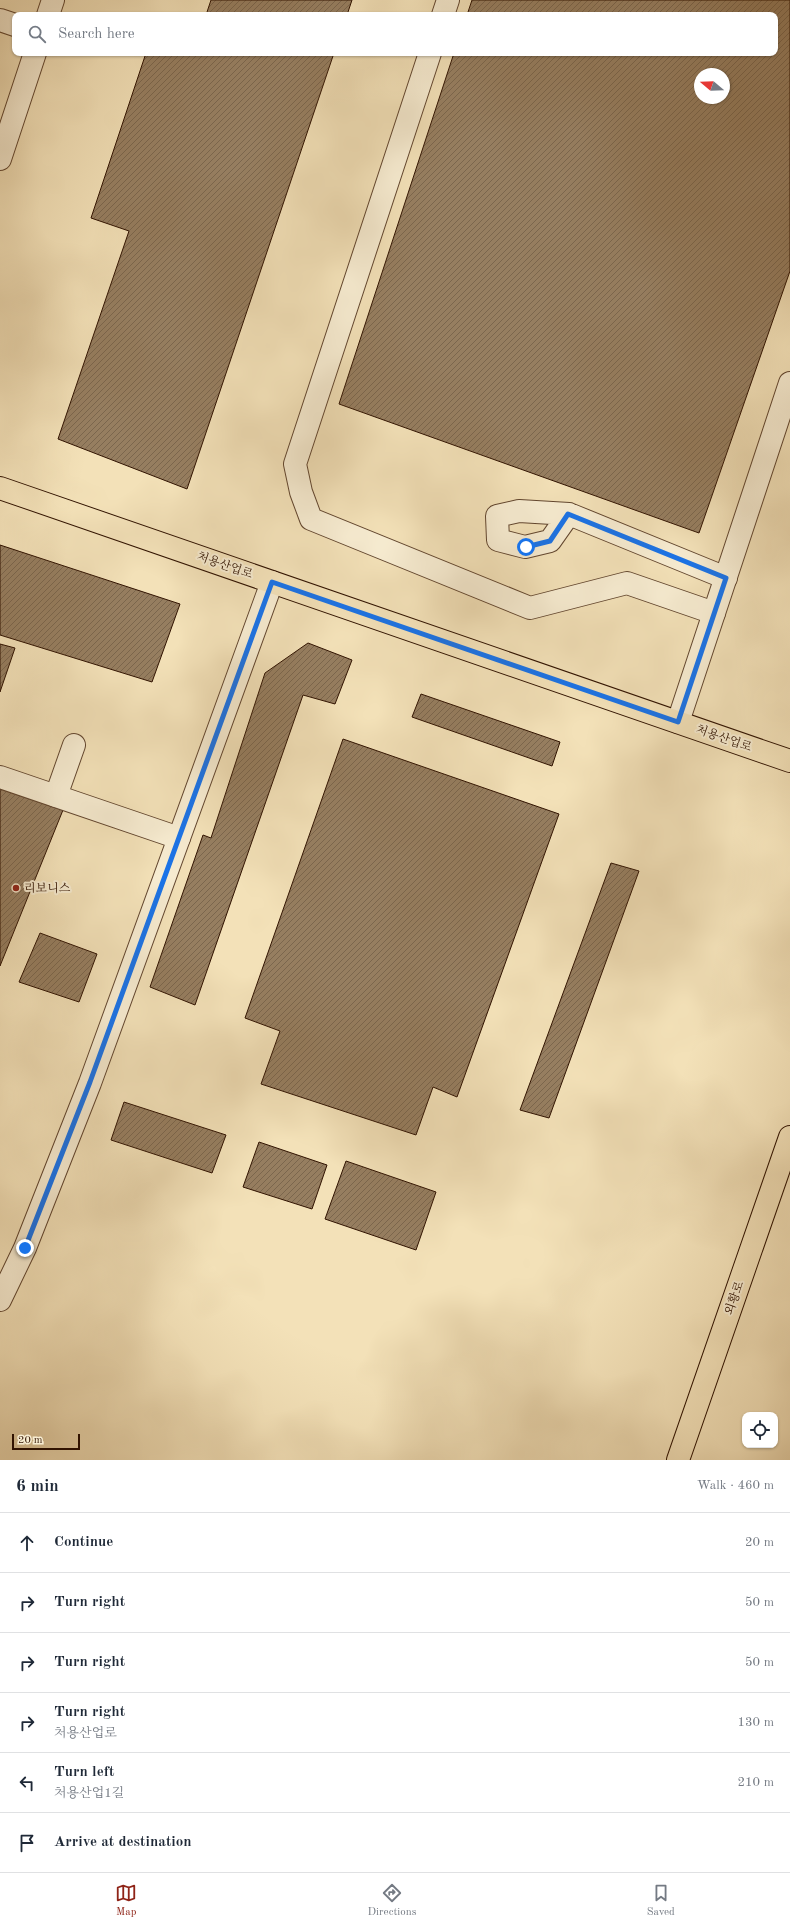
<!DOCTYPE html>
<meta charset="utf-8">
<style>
:root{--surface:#fff;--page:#f2f2f3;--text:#1f2937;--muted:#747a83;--line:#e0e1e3;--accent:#8f2418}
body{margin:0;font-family:"Old Standard TT","Noto Serif KR",serif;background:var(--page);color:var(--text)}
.controls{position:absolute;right:12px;bottom:12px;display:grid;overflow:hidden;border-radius:8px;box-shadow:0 1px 3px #0004}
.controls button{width:36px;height:36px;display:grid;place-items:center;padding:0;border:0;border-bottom:1px solid var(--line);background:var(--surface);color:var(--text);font:20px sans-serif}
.compass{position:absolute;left:694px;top:68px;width:36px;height:36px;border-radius:50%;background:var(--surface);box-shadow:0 1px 3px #0004;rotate:289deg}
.scale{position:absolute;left:12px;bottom:10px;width:68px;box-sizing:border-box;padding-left:4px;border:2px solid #311301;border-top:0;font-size:11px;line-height:14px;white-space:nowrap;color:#311301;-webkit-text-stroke:3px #f7ecd1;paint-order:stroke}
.stop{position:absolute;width:12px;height:12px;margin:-9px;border:3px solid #1a73e8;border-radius:50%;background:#fff}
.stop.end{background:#1a73e8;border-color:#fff;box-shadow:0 1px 4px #0008}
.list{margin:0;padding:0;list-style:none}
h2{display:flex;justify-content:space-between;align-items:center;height:52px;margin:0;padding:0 16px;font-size:17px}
h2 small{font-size:13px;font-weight:400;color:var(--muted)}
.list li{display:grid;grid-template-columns:26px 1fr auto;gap:12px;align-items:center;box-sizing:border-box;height:60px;padding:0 16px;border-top:1px solid var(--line)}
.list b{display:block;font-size:15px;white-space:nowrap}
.list p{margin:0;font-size:13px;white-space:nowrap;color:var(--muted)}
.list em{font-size:13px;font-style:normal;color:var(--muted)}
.icon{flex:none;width:22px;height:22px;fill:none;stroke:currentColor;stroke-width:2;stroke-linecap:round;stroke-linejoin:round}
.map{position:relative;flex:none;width:790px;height:1460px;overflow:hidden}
.search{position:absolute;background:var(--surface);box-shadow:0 1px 3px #0004;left:12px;right:12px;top:12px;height:44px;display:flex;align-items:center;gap:10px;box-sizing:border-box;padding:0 14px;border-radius:8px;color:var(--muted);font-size:15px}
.sheet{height:412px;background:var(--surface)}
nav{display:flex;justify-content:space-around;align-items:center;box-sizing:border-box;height:56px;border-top:1px solid var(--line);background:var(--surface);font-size:11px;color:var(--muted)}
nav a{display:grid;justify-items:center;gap:2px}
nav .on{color:var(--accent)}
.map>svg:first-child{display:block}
.building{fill:url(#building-hatch);stroke:#311301;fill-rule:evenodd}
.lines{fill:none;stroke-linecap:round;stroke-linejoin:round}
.minor-casing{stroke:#62462f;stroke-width:24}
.major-casing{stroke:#311301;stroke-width:24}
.minor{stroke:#f7ecd1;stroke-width:22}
.major{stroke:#f3e1b8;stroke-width:22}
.route{stroke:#1a73e8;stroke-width:5}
.poi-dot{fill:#8f2418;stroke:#f7ecd1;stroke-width:1.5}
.labels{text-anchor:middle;stroke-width:4;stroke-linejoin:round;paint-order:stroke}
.street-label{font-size:12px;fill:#311301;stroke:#f7ecd1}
.poi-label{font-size:12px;fill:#311301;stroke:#f7ecd1;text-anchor:start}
</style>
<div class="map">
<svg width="790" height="1460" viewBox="0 0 790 1460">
<defs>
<pattern id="building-hatch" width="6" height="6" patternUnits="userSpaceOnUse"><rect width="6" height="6" fill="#967e60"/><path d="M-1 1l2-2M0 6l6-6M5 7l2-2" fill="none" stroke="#7b664d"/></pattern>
</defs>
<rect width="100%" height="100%" fill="#f3e1b8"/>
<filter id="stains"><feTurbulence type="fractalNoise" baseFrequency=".005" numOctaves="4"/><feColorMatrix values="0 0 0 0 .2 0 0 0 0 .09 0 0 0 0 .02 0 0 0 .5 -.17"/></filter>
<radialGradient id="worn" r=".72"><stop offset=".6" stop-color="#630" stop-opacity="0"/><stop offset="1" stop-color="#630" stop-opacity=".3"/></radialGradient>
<g class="building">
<path d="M211 0H352L347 15H206Z"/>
<path d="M472 0H790V271L699 533 339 404 454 53H775V15H467ZM700 74H724V98H700Z"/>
<path d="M146 53H334L187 489 58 439 129 231 91 218Z"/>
<path d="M0 545 180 604 152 682 0 635Z"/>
<path d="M308 643 352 660 335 704 303 695 195 1005 150 987 203 835 211 838 265 673Z"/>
<path d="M0 644 15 648 0 692Z"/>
<path d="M421 694 560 742 552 766 412 717Z"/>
<path d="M343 739 559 814 457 1097 433 1087 416 1135 261 1084 280 1031 245 1018Z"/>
<path d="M0 787 63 810 0 966Z"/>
<path d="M611 863 639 871 549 1118 520 1110Z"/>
<path d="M40 933 97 954 79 1002 19 982Z"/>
<path d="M124 1102 226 1135 212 1173 111 1140Z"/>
<path d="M259 1142 327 1165 312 1209 243 1187Z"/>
<path d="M346 1161 436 1192 416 1250 325 1219Z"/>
</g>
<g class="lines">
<defs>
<g id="minor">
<path d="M48 15 53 0"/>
<path d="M443 15 448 0"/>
<path d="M0 20 15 25"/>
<path d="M430 53 295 464 301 492 311 519 530 608 627 583 714 613"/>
<path d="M0 159 35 53"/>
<path d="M569 514 519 511 497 516 498 540 525 547 550 541 569 514 726 578"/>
<path d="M678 722 790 383"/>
<path d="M0 777 179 838"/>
<path d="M56 796 74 745"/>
<path d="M0 1300 25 1248 90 1083 272 582"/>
</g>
<g id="major">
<path d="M0 488 790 761"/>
<path d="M678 1460 790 1137"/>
</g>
</defs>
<use href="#minor" class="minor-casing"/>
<use href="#major" class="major-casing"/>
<use href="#minor" class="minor"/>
<use href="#major" class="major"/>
</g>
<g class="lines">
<path class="route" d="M25 1248 90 1082 272 582 678 722 726 578 568 514 550 541 526 547"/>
</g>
<circle class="poi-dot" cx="16" cy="888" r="4"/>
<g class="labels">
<g class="street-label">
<text transform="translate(225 565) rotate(19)" y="4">처용산업로</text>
<text transform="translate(724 738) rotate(19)" y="4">처용산업로</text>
<text transform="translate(734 1298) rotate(-71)" y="4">외황로</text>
</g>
<g class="poi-label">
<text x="24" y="892">리보니스</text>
</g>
</g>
<rect width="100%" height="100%" filter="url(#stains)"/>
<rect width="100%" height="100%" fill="url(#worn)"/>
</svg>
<div class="controls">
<button><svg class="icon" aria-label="locate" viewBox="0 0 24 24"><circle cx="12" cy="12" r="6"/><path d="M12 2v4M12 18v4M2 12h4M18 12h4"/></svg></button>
</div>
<svg class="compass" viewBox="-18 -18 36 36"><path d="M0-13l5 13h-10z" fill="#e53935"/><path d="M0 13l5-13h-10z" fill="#747a83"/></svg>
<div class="scale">20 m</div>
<div class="stop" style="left:526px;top:547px"></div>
<div class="stop end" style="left:25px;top:1248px"></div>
<div class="search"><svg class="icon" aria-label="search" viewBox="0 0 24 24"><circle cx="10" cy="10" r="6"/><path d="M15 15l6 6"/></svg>Search here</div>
</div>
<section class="sheet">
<h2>6 min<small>Walk · 460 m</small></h2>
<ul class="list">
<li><svg class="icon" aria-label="ahead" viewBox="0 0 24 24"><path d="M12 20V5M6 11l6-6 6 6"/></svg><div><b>Continue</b></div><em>20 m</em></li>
<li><svg class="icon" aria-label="right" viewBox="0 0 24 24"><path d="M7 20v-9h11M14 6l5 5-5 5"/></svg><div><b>Turn right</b></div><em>50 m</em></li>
<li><svg class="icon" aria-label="right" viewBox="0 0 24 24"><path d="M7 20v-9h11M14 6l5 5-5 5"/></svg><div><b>Turn right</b></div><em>50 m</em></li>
<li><svg class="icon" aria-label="right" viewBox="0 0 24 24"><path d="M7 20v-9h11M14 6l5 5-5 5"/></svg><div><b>Turn right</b><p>처용산업로</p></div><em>130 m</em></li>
<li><svg class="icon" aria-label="left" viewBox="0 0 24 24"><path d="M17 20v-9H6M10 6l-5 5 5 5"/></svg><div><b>Turn left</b><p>처용산업1길</p></div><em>210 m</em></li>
<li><svg class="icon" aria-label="arrive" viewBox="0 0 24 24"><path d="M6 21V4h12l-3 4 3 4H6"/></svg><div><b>Arrive at destination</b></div></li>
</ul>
</section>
<nav>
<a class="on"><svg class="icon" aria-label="map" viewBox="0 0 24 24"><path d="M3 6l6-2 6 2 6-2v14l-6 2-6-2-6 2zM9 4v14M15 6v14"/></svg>Map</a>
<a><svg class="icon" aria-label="directions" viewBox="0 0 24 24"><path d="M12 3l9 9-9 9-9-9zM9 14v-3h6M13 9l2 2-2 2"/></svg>Directions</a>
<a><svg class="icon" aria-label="saved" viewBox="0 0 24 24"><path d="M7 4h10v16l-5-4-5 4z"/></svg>Saved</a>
</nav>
